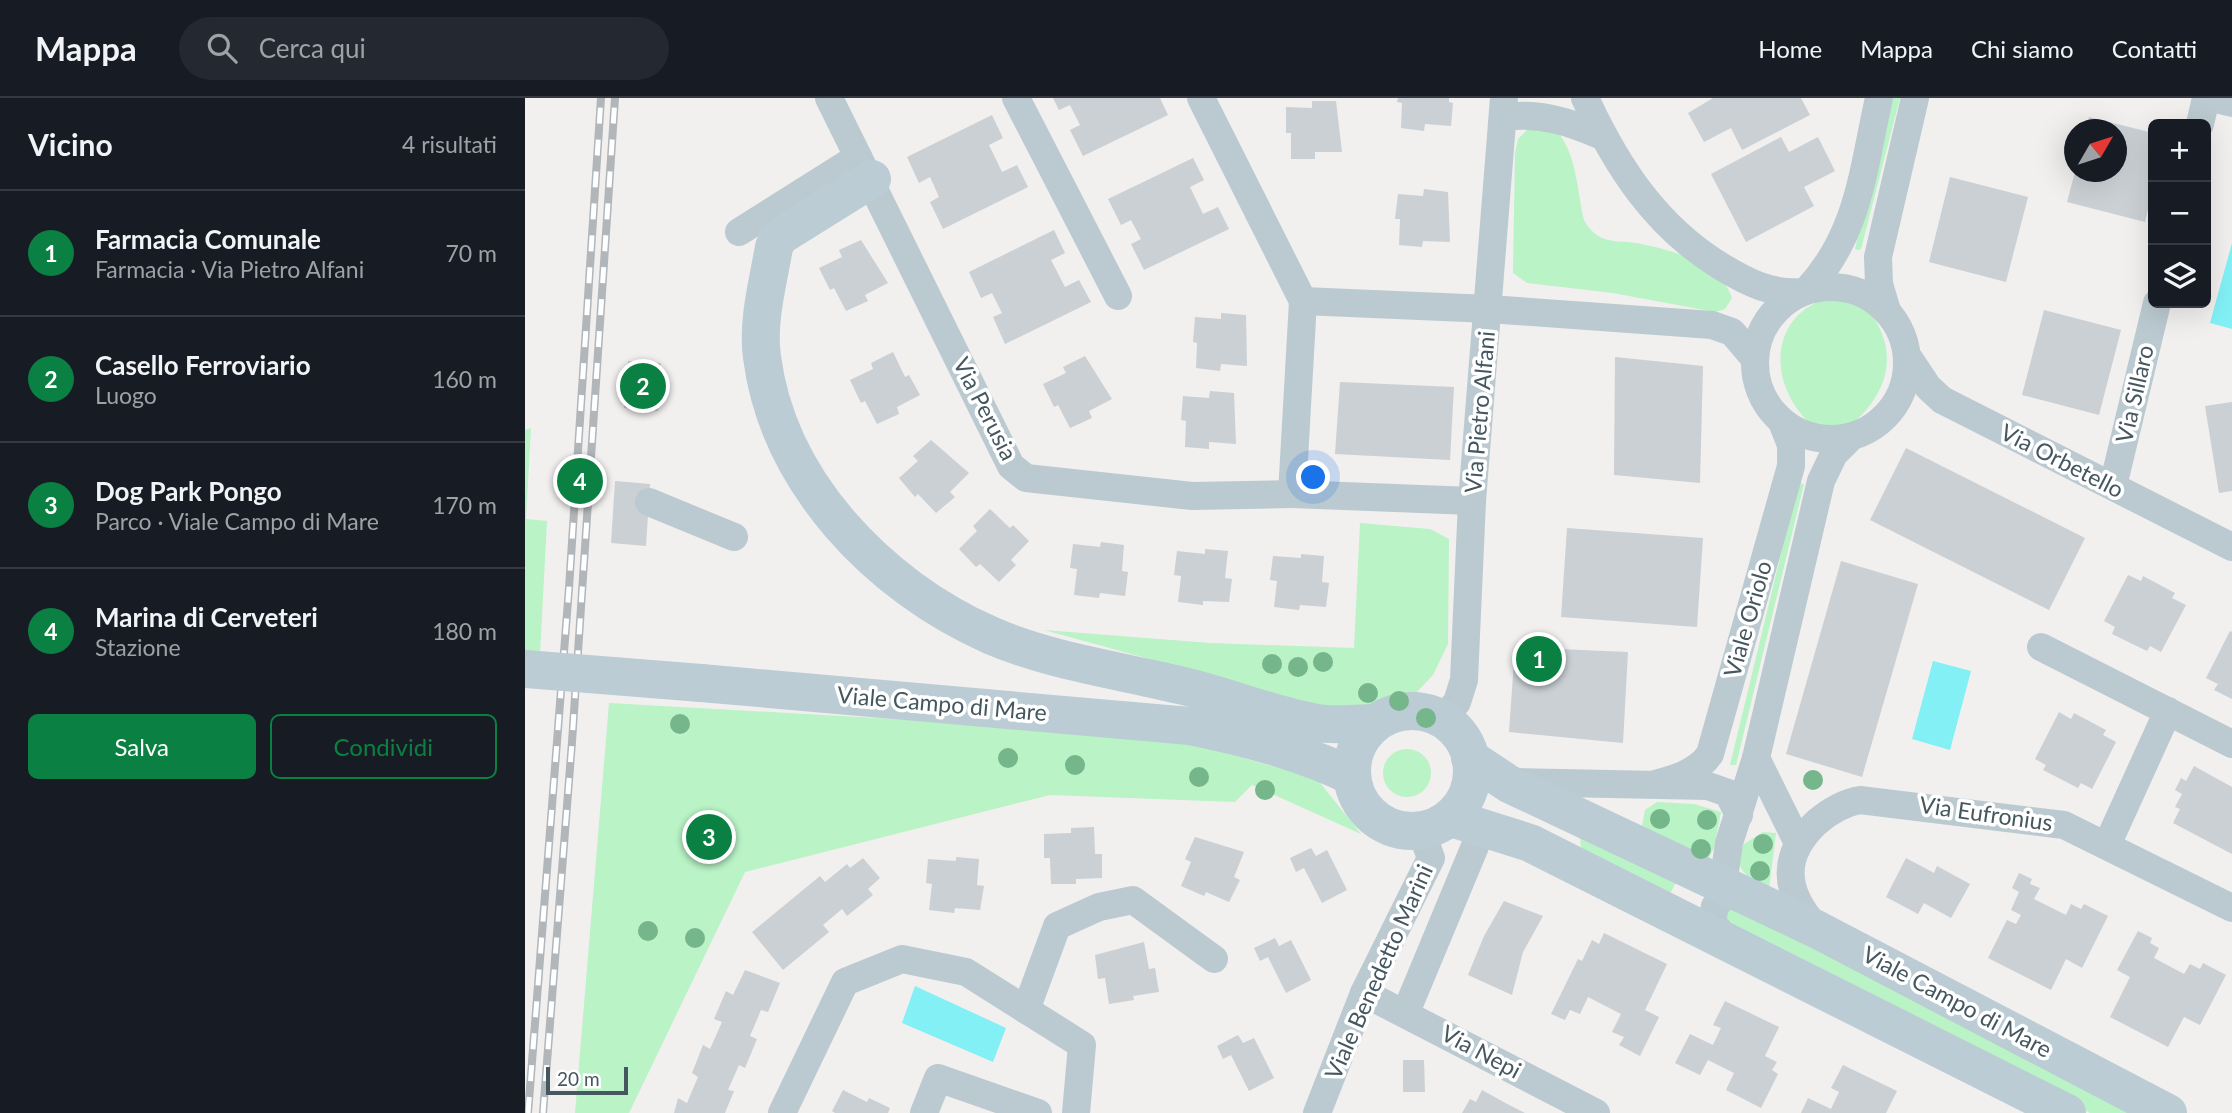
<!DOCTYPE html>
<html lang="it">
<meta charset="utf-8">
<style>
:root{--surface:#171b24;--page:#242831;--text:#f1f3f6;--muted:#9ea1a6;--line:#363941;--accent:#0b8043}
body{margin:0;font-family:Lato,sans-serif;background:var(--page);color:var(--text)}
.controls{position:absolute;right:21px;top:21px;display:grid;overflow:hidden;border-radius:10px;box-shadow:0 7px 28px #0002}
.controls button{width:63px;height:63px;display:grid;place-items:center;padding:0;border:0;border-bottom:2px solid var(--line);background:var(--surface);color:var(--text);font:35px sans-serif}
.compass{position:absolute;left:1539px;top:21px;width:63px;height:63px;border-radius:50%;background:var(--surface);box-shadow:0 7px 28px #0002;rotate:51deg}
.scale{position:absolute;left:21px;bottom:18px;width:82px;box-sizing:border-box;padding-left:7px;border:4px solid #45575f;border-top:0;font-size:19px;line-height:24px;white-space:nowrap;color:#45575f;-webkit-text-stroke:5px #fff;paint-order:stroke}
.you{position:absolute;left:789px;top:380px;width:24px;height:24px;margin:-18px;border:5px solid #fff;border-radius:50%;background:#1a73e8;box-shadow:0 0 0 10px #1a73e833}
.badge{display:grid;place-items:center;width:46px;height:46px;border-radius:50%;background:var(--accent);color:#fff;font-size:23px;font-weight:700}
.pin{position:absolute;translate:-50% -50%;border:4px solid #fff;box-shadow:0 2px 7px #0006}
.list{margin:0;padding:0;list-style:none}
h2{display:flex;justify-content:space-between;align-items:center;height:91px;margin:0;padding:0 28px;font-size:30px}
h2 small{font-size:23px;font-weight:400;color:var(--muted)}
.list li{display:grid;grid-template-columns:46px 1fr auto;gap:21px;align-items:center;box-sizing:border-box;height:126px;padding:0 28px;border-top:2px solid var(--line)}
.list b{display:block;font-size:26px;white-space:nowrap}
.list p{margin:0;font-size:23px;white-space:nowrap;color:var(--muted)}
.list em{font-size:23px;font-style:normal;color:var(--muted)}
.actions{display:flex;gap:14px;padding:21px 28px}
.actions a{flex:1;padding:16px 0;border:2px solid var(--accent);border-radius:10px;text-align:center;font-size:24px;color:var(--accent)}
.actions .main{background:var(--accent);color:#fff}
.icon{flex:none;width:38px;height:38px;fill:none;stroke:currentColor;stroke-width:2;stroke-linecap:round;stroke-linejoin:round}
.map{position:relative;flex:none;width:1707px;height:1015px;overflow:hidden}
header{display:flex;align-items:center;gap:42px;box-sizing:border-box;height:98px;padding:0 35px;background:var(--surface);border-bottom:2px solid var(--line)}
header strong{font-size:33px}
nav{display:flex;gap:38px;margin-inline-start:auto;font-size:24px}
.search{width:490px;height:63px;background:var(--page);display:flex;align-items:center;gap:18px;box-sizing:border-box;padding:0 24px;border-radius:38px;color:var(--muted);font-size:26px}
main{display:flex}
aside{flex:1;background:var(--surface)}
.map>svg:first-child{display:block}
.green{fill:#b9f3c6}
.water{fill:#82f0f5}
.building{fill:#cad0d4}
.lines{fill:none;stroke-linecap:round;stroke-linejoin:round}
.street{stroke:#bbcad0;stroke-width:28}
.secondary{stroke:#bbccd5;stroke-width:38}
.rail-casing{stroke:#b0b6ba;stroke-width:8}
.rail{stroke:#fff;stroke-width:5;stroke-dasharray:16;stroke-linecap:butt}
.secondary-bridge{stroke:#bbccd5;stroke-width:38}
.tree{fill:#75b68a}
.labels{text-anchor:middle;stroke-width:7;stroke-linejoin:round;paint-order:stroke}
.street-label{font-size:23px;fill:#45575f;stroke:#fff}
</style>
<header>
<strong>Mappa</strong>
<div class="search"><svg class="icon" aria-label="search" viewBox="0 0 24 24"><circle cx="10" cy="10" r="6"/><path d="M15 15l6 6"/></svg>Cerca qui</div>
<nav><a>Home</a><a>Mappa</a><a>Chi siamo</a><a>Contatti</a></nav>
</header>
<main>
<aside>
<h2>Vicino<small>4 risultati</small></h2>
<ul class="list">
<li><span class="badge">1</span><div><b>Farmacia Comunale</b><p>Farmacia · Via Pietro Alfani</p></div><em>70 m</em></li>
<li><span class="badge">2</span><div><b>Casello Ferroviario</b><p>Luogo</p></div><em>160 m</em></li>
<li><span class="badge">3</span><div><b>Dog Park Pongo</b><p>Parco · Viale Campo di Mare</p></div><em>170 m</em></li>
<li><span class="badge">4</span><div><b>Marina di Cerveteri</b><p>Stazione</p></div><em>180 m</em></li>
</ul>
<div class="actions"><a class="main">Salva</a><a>Condividi</a></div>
</aside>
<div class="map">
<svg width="1707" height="1015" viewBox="0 0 1707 1015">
<rect width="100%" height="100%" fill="#f2efef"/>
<g class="green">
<path d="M1368 0H1375L1336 151 1333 152 1330 151Z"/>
<path d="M1004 30 1032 33C1052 57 1052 93 1059 122 1063 129 1067 134 1073 138 1085 145 1099 143 1111 145 1144 151 1196 165 1207 200L1200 211 1190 214 1088 195 1002 185 988 175 990 55 993 41Z"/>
<path d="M1320 197C1337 202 1347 214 1354 229 1376 274 1349 313 1311 338 1292 338 1284 326 1273 312 1238 264 1256 203 1320 197Z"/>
<path d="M6 330 1 421 22 423 15 556 0 554V332Z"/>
<path d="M1273 385 1279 386 1211 667H1205Z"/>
<path d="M835 425 905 431 924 441 923 546 908 577 890 596 820 615 519 532 685 545 829 550Z"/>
<path d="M84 605 369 621 663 644 792 681 836 736 727 687 710 704 525 697 220 774 104 1015H50Z"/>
<circle cx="882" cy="675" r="24"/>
<path d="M1132 704 1169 706 1196 714 1189 750 1182 763 1117 728 1120 712Z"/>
<path d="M1238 734 1251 735 1244 791C1225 781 1204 770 1219 746Z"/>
<path d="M1055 740 1152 782 1146 794 1139 795 1056 751Z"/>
<path d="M1206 808 1619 1015H1565L1206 829 1200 817Z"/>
</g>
<g class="water">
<path d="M1707 145V231L1685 225Z"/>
<path d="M1408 563 1446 573 1425 652 1387 641Z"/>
<path d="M390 888 481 930 468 964 377 925Z"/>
</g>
<g class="building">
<path d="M528 0H635L643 17 558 58 545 32 555 27 545 7 534 12Z"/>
<path d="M873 0H924V4L928 5 926 28 900 26 899 33 876 30 877 5 872 4Z"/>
<path d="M1188 0H1276L1285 17 1217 52 1206 30 1179 44 1163 15Z"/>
<path d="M787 3H811L817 54H790V61H766V35H761V9L787 10Z"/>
<path d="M467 17 478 40 464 47 477 74 492 67 503 89 418 131 405 104 414 99 405 79 394 85 382 59Z"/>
<path d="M1564 19 1628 35V90L1620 124 1542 104 1550 74H1591V32H1561Z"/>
<path d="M1256 39 1264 54 1293 39 1310 73 1279 89 1289 108 1221 144 1186 76Z"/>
<path d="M668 60 679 82 665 89 678 116 693 109 704 131 619 172 606 146 616 141 606 122 596 127 583 101Z"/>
<path d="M1425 79 1503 99 1481 184 1404 164Z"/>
<path d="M899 91 923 94 925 144 898 143 897 149 874 147 875 121H870L873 96 898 98Z"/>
<path d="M529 132 540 155 526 162 540 189 554 182 566 204 480 246 468 219 477 215 467 195 456 200 444 174Z"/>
<path d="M336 142 363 185 340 197 343 203 321 213 309 190 305 192 294 170 317 159 314 152Z"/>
<path d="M1519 212 1596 232 1574 317 1497 297Z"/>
<path d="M696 215 721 217 722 268 696 266 695 273 671 270 672 245 668 244 670 219 696 221Z"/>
<path d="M368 254 380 279 384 277 395 297 372 309 374 316 352 326 340 303 336 305 325 282 348 271 346 265Z"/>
<path d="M560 258 587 301 564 313 567 320 545 330 533 307 529 309 518 286 541 275 538 269Z"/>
<path d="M1090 259 1178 268 1175 385 1089 377Z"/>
<path d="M103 263 136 265 133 313 99 310Z"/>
<path d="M815 284 929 289 925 362 810 356Z"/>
<path d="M685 293 709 295 711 346 684 344V351L660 349 661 323 656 322 658 298 684 300Z"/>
<path d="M1707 304V393L1694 395 1680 308Z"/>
<path d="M406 342 444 375 425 394 430 399 411 415 393 396 390 399 374 380 393 363 388 358Z"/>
<path d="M1381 350 1560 440 1524 512 1345 422Z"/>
<path d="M90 383 125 386 121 448 86 445Z"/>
<path d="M465 411 485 430 488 427 504 443 486 462 491 467 474 484 455 466 451 469 434 451 452 433 448 428Z"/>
<path d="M1042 430 1178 440 1172 529 1036 519Z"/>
<path d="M576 444 599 447 597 473 603 474 600 498 575 495 574 500 549 497 552 471 545 470 548 446 575 449Z"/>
<path d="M680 451 703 453 700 480 707 481 704 504 678 503V507L653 504 656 478 649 477 652 453 680 456Z"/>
<path d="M776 456 799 458 797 484 804 485 801 509 775 507 774 512 749 509 752 483 745 482 748 458 776 460Z"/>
<path d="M1316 463 1393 486 1337 679 1261 656Z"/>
<path d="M1603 477 1616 483 1618 478 1650 495 1647 500 1661 507 1636 554 1625 548 1622 553 1587 536 1590 529 1579 523Z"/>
<path d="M1705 533 1707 534V601L1689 592 1693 586 1681 580Z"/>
<path d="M990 549 1103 554 1098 645 984 634Z"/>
<path d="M1534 614 1546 621 1549 615 1581 632 1578 637 1591 644 1567 691 1556 685 1553 690 1518 672 1521 667 1510 661Z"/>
<path d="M1669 668 1707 689V756L1648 725 1655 711 1650 709 1657 696 1650 692 1656 680 1661 683Z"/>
<path d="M569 729 570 756H577V780L551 781V786H526L525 760H519V736L546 735V730Z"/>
<path d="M670 739 719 754 709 779 715 782 704 804 681 794 679 798 656 788 666 764 660 761Z"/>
<path d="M786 750 791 758 802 752 822 792 797 805 779 770 771 774 765 760Z"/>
<path d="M431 759 454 761 452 787 459 788 455 812 430 810 429 815 404 812 407 786 401 785 403 761 431 763Z"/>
<path d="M338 760 355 780 343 791 348 797 322 818 317 811 298 827 304 834 258 872 227 834 295 778 300 784 322 766 325 770Z"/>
<path d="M1381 760 1409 775 1412 768 1445 786 1426 820 1399 805 1393 816 1361 799Z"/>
<path d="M1494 775 1507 781 1505 786 1515 790 1509 801 1541 817 1546 806 1556 811 1559 806 1583 818 1557 870 1541 861 1526 892 1463 860 1482 822 1491 826 1496 817 1486 812 1494 794 1487 790Z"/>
<path d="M979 803 1018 818 998 854 987 897 943 877 959 838Z"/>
<path d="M1613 833 1627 840 1625 845 1634 850 1629 860 1659 876 1665 866 1675 871 1678 865 1701 877 1675 927 1659 919 1643 949 1585 919 1605 879 1592 872Z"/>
<path d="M1079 835 1142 866 1120 912 1134 919 1115 958 1094 947 1099 939 1087 934 1096 916 1063 899 1055 916 1045 912 1040 922 1026 916 1053 861 1057 863 1067 842 1074 846Z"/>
<path d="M750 840 754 848 766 842 786 882 761 895 743 859 735 863 729 850Z"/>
<path d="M619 844 624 871 630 870 634 894 608 898 609 902 584 906 580 880 573 881 570 857Z"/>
<path d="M220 872 255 885 243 914 236 912 225 938 232 941 220 970 214 967 203 992 209 993 200 1015H149L153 1000 162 1005 173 979 167 975 178 947 185 951 197 924 189 921 201 893 208 897Z"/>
<path d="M1200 903 1254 929 1240 958 1252 964 1247 972 1253 976 1236 1010 1201 992 1209 975 1183 962 1175 977 1150 965 1165 936 1188 947 1196 930 1188 927Z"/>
<path d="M713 937 718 945 729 940 749 980 724 993 706 957 698 961 692 948Z"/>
<path d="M878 962H899L900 994H878Z"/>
<path d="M1318 967 1372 993 1361 1015H1276L1283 1000 1306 1011 1314 994 1306 990Z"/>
<path d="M318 992 342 1004 344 1000 365 1010 363 1015H310L307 1013Z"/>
<path d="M957 992 986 1008 1000 1015H937L945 1001 951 1004Z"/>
</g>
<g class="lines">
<g class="street">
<path d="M304 0 486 368 501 380 667 398 767 396"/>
<path d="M491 0 593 198"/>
<path d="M676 0 778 203 767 396 947 403"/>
<path d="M1060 0C1092 69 1131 129 1197 169 1224 185 1245 196 1277 194"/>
<path d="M1686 0 1707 5"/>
<path d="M979 19C1014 14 1045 24 1077 38"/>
<path d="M1675 26 1681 0"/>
<path d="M214 134 333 59"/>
<circle cx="1306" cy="265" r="76"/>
<path d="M1282 192C1334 137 1338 71 1354 0"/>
<path d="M778 203 964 211 1187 227 1207 234 1230 261"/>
<path d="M1362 213 1354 186 1353 159 1390 0"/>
<path d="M1383 259 1403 289 1417 302 1707 449"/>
<path d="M1588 388 1632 205"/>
<path d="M124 404 209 439"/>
<path d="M1516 549 1707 646"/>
<path d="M918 621 932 604 939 582 947 403 979 0"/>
<path d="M1231 660 1273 745"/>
<path d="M988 684 1183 688 1203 695 1214 717"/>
<path d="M1130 686C1150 681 1173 674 1185 656L1266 368V347L1257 324"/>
<path d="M1582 747 1643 613"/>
<path d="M1216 796 1199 780 1204 745 1231 660 1296 383 1309 356 1326 339"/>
<path d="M1291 829C1259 794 1255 758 1292 724 1305 713 1318 705 1335 702L1539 727 1707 810"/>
<path d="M1202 843 1187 824 1190 808 1199 798H1218"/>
<path d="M839 895 1071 1015"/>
<path d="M501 912 532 828 574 809 608 802 689 861"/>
<path d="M881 914 958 729"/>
<path d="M257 1015 320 884 377 861 441 874 557 947 551 1015"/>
<path d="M399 1015 413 980 513 1015"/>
<path d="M792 1015 839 895 906 760 896 733"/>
</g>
<g class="secondary">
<path d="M347 81 254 139 249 149C243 185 232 223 237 259 253 384 354 488 465 537 524 563 593 572 654 587 700 597 746 617 792 625 810 628 831 625 850 625"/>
<path d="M176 585 665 628C716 638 780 655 826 678"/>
<circle cx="887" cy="673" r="60"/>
<path d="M945 660 984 686 1293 832 1643 1015"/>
<path d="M926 720 1005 745 1542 1015"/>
</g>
<defs>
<g id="rail">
<path d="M3 1015 44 490 76 0"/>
<path d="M18 1015 47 644 90 0"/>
</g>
</defs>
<use href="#rail" class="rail-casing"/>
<use href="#rail" class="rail"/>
<path class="secondary-bridge" d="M0 571 176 585"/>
</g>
<g class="tree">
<circle cx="798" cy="564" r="10"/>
<circle cx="747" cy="566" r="10"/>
<circle cx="773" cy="569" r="10"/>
<circle cx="843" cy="595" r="10"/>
<circle cx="874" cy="603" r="10"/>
<circle cx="901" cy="620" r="10"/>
<circle cx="155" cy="626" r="10"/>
<circle cx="483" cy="660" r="10"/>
<circle cx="550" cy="667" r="10"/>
<circle cx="674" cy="679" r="10"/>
<circle cx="1288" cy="682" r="10"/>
<circle cx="740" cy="692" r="10"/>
<circle cx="1135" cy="721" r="10"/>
<circle cx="1182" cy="722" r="10"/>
<circle cx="1238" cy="746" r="10"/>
<circle cx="1176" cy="751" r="10"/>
<circle cx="1235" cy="773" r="10"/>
<circle cx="123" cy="833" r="10"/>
<circle cx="170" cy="840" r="10"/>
</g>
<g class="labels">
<g class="street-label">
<text transform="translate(1610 296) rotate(-77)" y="8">Via Sillaro</text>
<text transform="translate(460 311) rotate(63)" y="8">Via Perusia</text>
<text transform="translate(955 314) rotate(-85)" y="8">Via Pietro Alfani</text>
<text transform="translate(1537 363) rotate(27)" y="8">Via Orbetello</text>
<text transform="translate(1223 521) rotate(-74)" y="8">Viale Oriolo</text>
<text transform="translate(417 606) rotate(5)" y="8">Viale Campo di Mare</text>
<text transform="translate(1461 716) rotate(8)" y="8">Via Eufronius</text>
<text transform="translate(854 874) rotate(-66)" y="8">Viale Benedetto Marini</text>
<text transform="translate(1432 904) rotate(28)" y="8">Viale Campo di Mare</text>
<text transform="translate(956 954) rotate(28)" y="8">Via Nepi</text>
</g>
</g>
</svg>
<div class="controls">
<button>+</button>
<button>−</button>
<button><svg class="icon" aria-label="layers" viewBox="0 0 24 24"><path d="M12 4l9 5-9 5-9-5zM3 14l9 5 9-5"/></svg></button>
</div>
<svg class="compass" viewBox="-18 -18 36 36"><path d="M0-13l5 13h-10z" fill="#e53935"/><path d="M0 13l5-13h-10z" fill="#9ea1a6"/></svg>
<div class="scale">20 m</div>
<div class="you"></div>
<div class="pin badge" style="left:1014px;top:561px">1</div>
<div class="pin badge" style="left:118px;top:288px">2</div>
<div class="pin badge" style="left:184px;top:739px">3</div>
<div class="pin badge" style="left:55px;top:383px">4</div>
</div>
</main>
